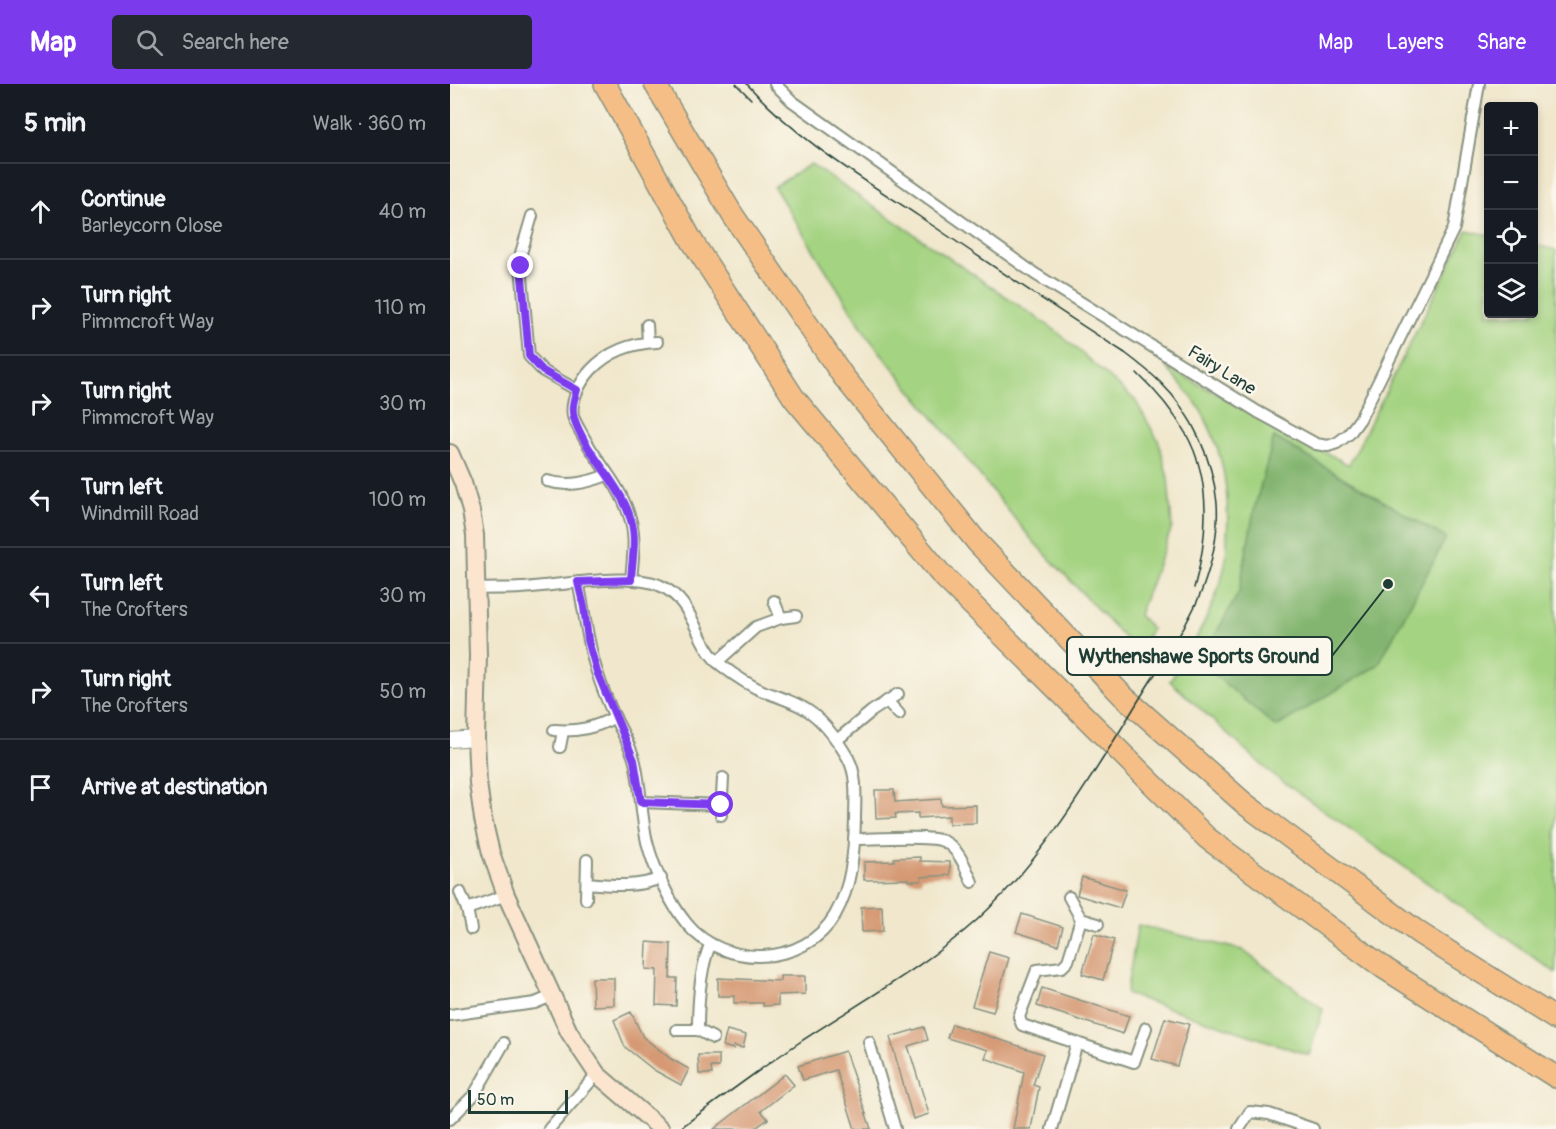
<!DOCTYPE html>
<meta charset="utf-8">
<style>
:root{--surface:#171b24;--page:#242831;--text:#f1f3f6;--muted:#9ea1a6;--line:#363941;--accent:#7c3aed}
body{margin:0;font-family:Pangolin,sans-serif;background:var(--page);color:var(--text)}
.controls{position:absolute;right:18px;top:18px;display:grid;overflow:hidden;border-radius:6px;box-shadow:0 3px 9px #0003}
.controls button{width:54px;height:54px;display:grid;place-items:center;padding:0;border:0;border-bottom:2px solid var(--line);background:var(--surface);color:var(--text);font:30px sans-serif}
.scale{position:absolute;left:18px;bottom:15px;width:100px;box-sizing:border-box;padding-left:6px;border:3px solid #1f3d34;border-top:0;font-size:16px;line-height:21px;white-space:nowrap;color:#1f3d34;-webkit-text-stroke:4px #fbf7ec;paint-order:stroke}
.stop{position:absolute;width:18px;height:18px;margin:-14px;border:4px solid #7c3aed;border-radius:50%;background:#fff}
.stop.end{background:#7c3aed;border-color:#fff;box-shadow:0 2px 6px #0008}
.list{margin:0;padding:0;list-style:none}
h2{display:flex;justify-content:space-between;align-items:center;height:78px;margin:0;padding:0 24px;font-size:26px}
h2 small{font-size:20px;font-weight:400;color:var(--muted)}
.list li{display:grid;grid-template-columns:39px 1fr auto;gap:18px;align-items:center;box-sizing:border-box;height:96px;padding:0 24px;border-top:2px solid var(--line)}
.list b{display:block;font-size:22px;white-space:nowrap}
.list p{margin:0;font-size:20px;white-space:nowrap;color:var(--muted)}
.list em{font-size:20px;font-style:normal;color:var(--muted)}
.icon{flex:none;width:33px;height:33px;fill:none;stroke:currentColor;stroke-width:2;stroke-linecap:round;stroke-linejoin:round}
.map{position:relative;flex:none;width:1106px;height:1045px;overflow:hidden}
header{display:flex;align-items:center;gap:36px;box-sizing:border-box;height:84px;padding:0 30px;background:var(--accent);color:#fff}
header strong{font-size:28px}
nav{display:flex;gap:33px;margin-inline-start:auto;font-size:21px}
.search{width:420px;height:54px;background:var(--page);display:flex;align-items:center;gap:15px;box-sizing:border-box;padding:0 21px;border-radius:6px;color:var(--muted);font-size:22px}
main{display:flex}
aside{flex:1;background:var(--surface)}
.map>svg:first-child{display:block}
.green{fill:#a4d381;stroke:#62885a;stroke-width:1.5}
.forest{fill:#83b56f;stroke:#517952;stroke-width:1.5}
.building{fill:#d59973}
.lines{fill:none;stroke-linecap:round;stroke-linejoin:round}
.minor-casing{stroke:#889280;stroke-width:14}
.tertiary-casing{stroke:#889280;stroke-width:16}
.secondary-casing{stroke:#889280;stroke-width:20}
.motorway-casing{stroke:#889280;stroke-width:24}
.minor{stroke:#fff;stroke-width:10}
.tertiary{stroke:#fff;stroke-width:14}
.secondary{stroke:#fbe5cf;stroke-width:16}
.motorway{stroke:#f6be87;stroke-width:21}
.tram{stroke:#1f3d34;stroke-width:1.5}
.route{stroke:#7c3aed;stroke-width:8}
.labels{text-anchor:middle;stroke-width:5;stroke-linejoin:round;paint-order:stroke}
.street-label{font-size:18px;fill:#1f3d34;stroke:#fbf7ec}
.leader{fill:none;stroke:#1f3d34;stroke-width:2}
.callout-dot{fill:#1f3d34;stroke:#fbf7ec;stroke-width:2}
.callout{fill:#fbf7ec;stroke:#1f3d34;stroke-width:2}
.callout-label{font-size:20px;text-anchor:middle;font-weight:bold;fill:#1f3d34}
</style>
<header>
<strong>Map</strong>
<div class="search"><svg class="icon" aria-label="search" viewBox="0 0 24 24"><circle cx="10" cy="10" r="6"/><path d="M15 15l6 6"/></svg>Search here</div>
<nav><a>Map</a><a>Layers</a><a>Share</a></nav>
</header>
<main>
<aside>
<h2>5 min<small>Walk · 360 m</small></h2>
<ul class="list">
<li><svg class="icon" aria-label="ahead" viewBox="0 0 24 24"><path d="M12 20V5M6 11l6-6 6 6"/></svg><div><b>Continue</b><p>Barleycorn Close</p></div><em>40 m</em></li>
<li><svg class="icon" aria-label="right" viewBox="0 0 24 24"><path d="M7 20v-9h11M14 6l5 5-5 5"/></svg><div><b>Turn right</b><p>Pimmcroft Way</p></div><em>110 m</em></li>
<li><svg class="icon" aria-label="right" viewBox="0 0 24 24"><path d="M7 20v-9h11M14 6l5 5-5 5"/></svg><div><b>Turn right</b><p>Pimmcroft Way</p></div><em>30 m</em></li>
<li><svg class="icon" aria-label="left" viewBox="0 0 24 24"><path d="M17 20v-9H6M10 6l-5 5 5 5"/></svg><div><b>Turn left</b><p>Windmill Road</p></div><em>100 m</em></li>
<li><svg class="icon" aria-label="left" viewBox="0 0 24 24"><path d="M17 20v-9H6M10 6l-5 5 5 5"/></svg><div><b>Turn left</b><p>The Crofters</p></div><em>30 m</em></li>
<li><svg class="icon" aria-label="right" viewBox="0 0 24 24"><path d="M7 20v-9h11M14 6l5 5-5 5"/></svg><div><b>Turn right</b><p>The Crofters</p></div><em>50 m</em></li>
<li><svg class="icon" aria-label="arrive" viewBox="0 0 24 24"><path d="M6 21V4h12l-3 4 3 4H6"/></svg><div><b>Arrive at destination</b></div></li>
</ul>
</aside>
<div class="map">
<svg width="1106" height="1045" viewBox="0 0 1106 1045">
<rect width="100%" height="100%" fill="#fbf7ec"/>
<filter id="ink" filterUnits="userSpaceOnUse"><feTurbulence type="fractalNoise" baseFrequency=".0167" numOctaves="2"/><feDisplacementMap in="SourceGraphic" scale="12" xChannelSelector="R" yChannelSelector="G"/><feConvolveMatrix kernelMatrix="1 2 1 2 8 2 1 2 1" color-interpolation-filters="sRGB"/></filter>
<filter id="wash" filterUnits="userSpaceOnUse"><feTurbulence type="fractalNoise" baseFrequency=".008" numOctaves="4" result="noise"/><feDisplacementMap in="SourceGraphic" scale="24" xChannelSelector="R" yChannelSelector="G"/><feGaussianBlur stdDeviation="1.35" result="paint"/><feColorMatrix in="noise" values="0 0 0 0 0 0 0 0 0 0 0 0 0 0 0 0 0 1.4 0 .05"/><feComposite in="paint" operator="in"/></filter>
<g filter="url(#wash)">
<rect width="100%" height="100%" fill="#f0e7cc"/>
<g class="green">
<path d="M361 80 605 246 685 316 709 358 718 394 722 443 689 531 702 545 687 567 582 456 418 253 324 103Z"/>
<path d="M1017 146 1038 151V230H1084V161L1106 166V889L823 691 720 597C743 561 766 523 775 481 777 472 777 463 777 454 780 409 773 364 750 325 741 310 727 296 715 282L899 381Z"/>
<path d="M688 841 792 866 873 925 859 971 676 910Z"/>
</g>
<path class="forest" d="M824 353 996 454 928 581 826 643 750 578 789 508 804 426Z"/>
<g id="blocks">
<g class="building">
<path d="M425 706H444L445 718 491 715 492 722 526 721V739L499 740V732L468 734V729L445 730 446 734 426 735Z"/>
<path d="M470 773V777L500 778V791L471 793V797H459V795L414 796V778L444 777V774Z"/>
<path d="M632 793 676 806 670 824 627 811Z"/>
<path d="M432 822 433 847 412 848 411 823Z"/>
<path d="M572 830 613 843 608 861 566 848Z"/>
<path d="M644 850 664 856 653 896 632 890Z"/>
<path d="M197 858 221 860 220 894H227L226 922 206 921 207 886 196 885Z"/>
<path d="M539 868 559 874 543 928 522 922Z"/>
<path d="M330 892H355V910L328 911V921L313 922V919H284V912H268V894L330 897Z"/>
<path d="M142 894H164V921L143 922Z"/>
<path d="M592 904 679 932 673 950 587 922Z"/>
<path d="M181 928 193 953 221 975 239 985 231 1001 204 986 175 963 164 936Z"/>
<path d="M715 934 739 940 727 982 702 975Z"/>
<path d="M502 940 593 970 583 1001 589 1003 581 1045H563L574 988 535 974 538 966 497 954Z"/>
<path d="M474 943 478 956 458 962 479 1030 463 1035 440 953Z"/>
<path d="M277 946 296 951 293 964 284 962 283 965 273 962Z"/>
<path d="M395 967 421 1045H405L386 986 353 996 348 982Z"/>
<path d="M248 971H269V983H261L262 990H249Z"/>
<path d="M335 990 344 1001 311 1027 318 1035 304 1045H264Z"/>
</g>
</g>
</g>
<g filter="url(#ink)">
<use href="#blocks" fill-opacity="0" stroke="#889280" stroke-width="1.5"/>
<g class="lines">
<defs>
<g id="minor">
<path d="M325 0 342 17 585 190 808 328 866 360 878 362 887 359 899 350 910 335 1004 144 1029 0"/>
<path d="M82 132 71 169V182L79 272 93 287 127 306"/>
<path d="M197 241 198 258"/>
<path d="M97 397C118 403 137 399 157 391"/>
<path d="M181 496C183 472 187 451 178 428 169 400 147 378 133 352 130 346 125 339 123 332 120 316 131 297 141 286 159 267 182 259 207 258"/>
<path d="M25 505C41 504 56 505 71 504 107 502 177 488 209 501 246 517 244 559 271 581 285 592 298 601 315 608 329 613 345 618 357 626 374 637 388 657 398 674 408 692 405 716 405 736 404 769 402 801 385 831 355 883 274 885 237 840 219 818 204 785 197 758 191 732 191 704 185 678 181 663 173 650 166 636 159 621 152 604 147 588 137 559 135 528 128 498"/>
<path d="M324 517 331 534"/>
<path d="M267 578 306 543 331 534 346 532"/>
<path d="M437 617 449 630"/>
<path d="M104 646C127 648 145 644 165 633"/>
<path d="M387 656 422 627 448 610"/>
<path d="M110 663 113 647"/>
<path d="M191 718 271 721"/>
<path d="M271 731 273 694"/>
<path d="M404 755C423 755 478 751 493 757 508 763 516 784 522 798"/>
<path d="M137 799C162 801 187 804 211 794"/>
<path d="M10 808 17 825 21 845"/>
<path d="M619 813 631 835 618 877 612 883 587 886 569 933 572 941 684 978 696 944"/>
<path d="M136 815 137 776"/>
<path d="M17 825 56 811"/>
<path d="M631 835 648 840"/>
<path d="M0 931 85 919 102 912"/>
<path d="M227 946H248L263 954"/>
<path d="M248 946C248 920 250 885 260 861"/>
<path d="M419 958 445 1045"/>
<path d="M0 1035 24 1011 54 959"/>
<path d="M99 1045 147 990"/>
<path d="M602 1045 627 959"/>
<path d="M789 1045 800 1028 819 1030 863 1045"/>
</g>
<path id="tertiary" d="M0 656 26 654"/>
<path id="secondary" d="M0 369 13 399 21 427 25 451 28 572 26 654 28 699 33 735 41 769 56 811 119 948 147 990 211 1045"/>
<g id="motorway">
<path d="M155 0 242 157 344 314 490 489 757 754 934 884 1106 993"/>
<path d="M205 0 282 130 393 292 527 458 672 611 795 720 969 849 1106 935"/>
</g>
</defs>
<use href="#minor" class="minor-casing"/>
<use href="#tertiary" class="tertiary-casing"/>
<use href="#secondary" class="secondary-casing"/>
<use href="#motorway" class="motorway-casing"/>
<use href="#minor" class="minor"/>
<use href="#tertiary" class="tertiary"/>
<use href="#secondary" class="secondary"/>
<use href="#motorway" class="motorway"/>
<g class="tram">
<path d="M286 0 301 15"/>
<path d="M687 289C706 307 723 327 736 350 762 396 758 455 744 504"/>
<path d="M229 1045C268 1016 307 987 347 960 408 919 472 885 527 836 594 774 640 696 687 619 709 582 736 546 752 506 762 479 769 448 767 419 763 376 742 329 711 299 700 288 687 278 675 269 606 225 538 179 470 133 410 93 346 55 297 0"/>
</g>
</g>
</g>
<g class="lines" filter="url(#ink)">
<path class="route" d="M71 182 79 272 93 287 127 306C124 315 121 324 124 334 136 371 170 398 181 436 187 455 182 476 181 496L128 498 134 523 138 556 147 588 184 676 191 718 271 721"/>
</g>
<g class="labels">
<g class="street-label">
<text transform="translate(772 286) rotate(32)" y="6">Fairy Lane</text>
</g>
</g>
<path class="leader" d="M938 500L882 572"/>
<circle class="callout-dot" cx="938" cy="500" r="6"/>
<rect class="callout" x="617" y="553" width="265" height="38" rx="6"/>
<g class="callout-label">
<text x="749" y="579">Wythenshawe Sports Ground</text>
</g>
</svg>
<div class="controls">
<button>+</button>
<button>−</button>
<button><svg class="icon" aria-label="locate" viewBox="0 0 24 24"><circle cx="12" cy="12" r="6"/><path d="M12 2v4M12 18v4M2 12h4M18 12h4"/></svg></button>
<button><svg class="icon" aria-label="layers" viewBox="0 0 24 24"><path d="M12 4l9 5-9 5-9-5zM3 14l9 5 9-5"/></svg></button>
</div>
<div class="scale">50 m</div>
<div class="stop" style="left:271px;top:721px"></div>
<div class="stop end" style="left:71px;top:182px"></div>
</div>
</main>
